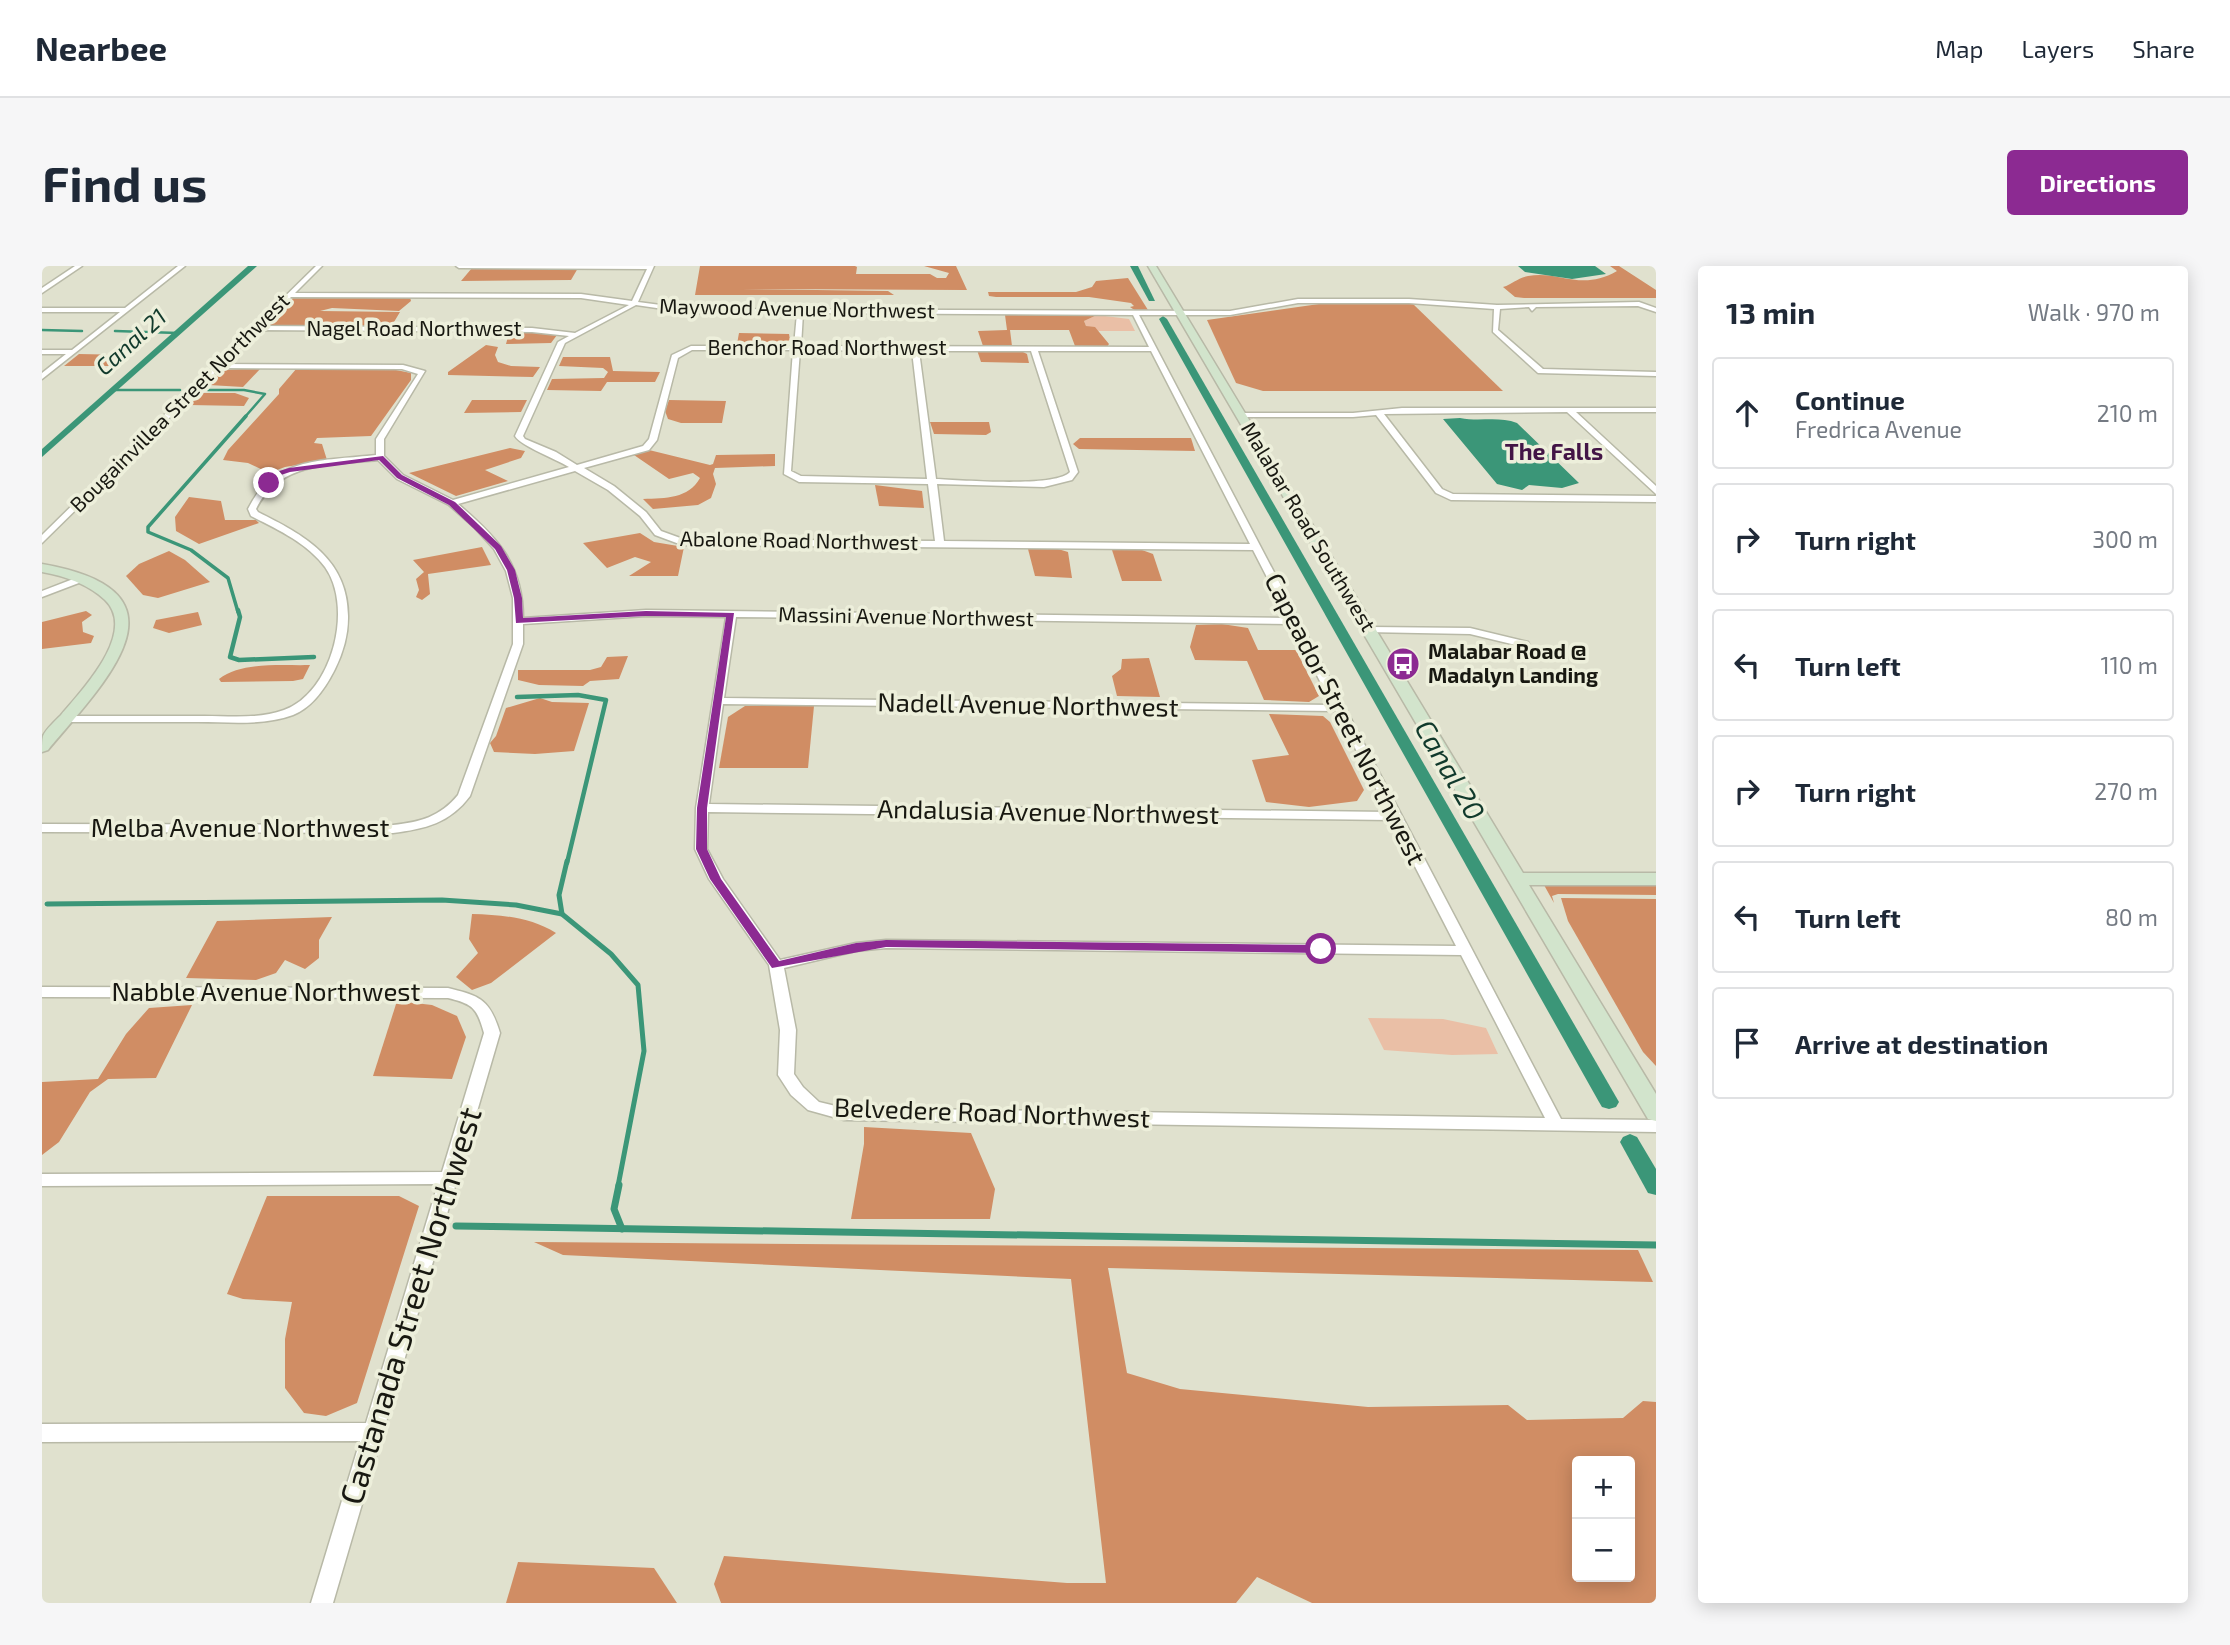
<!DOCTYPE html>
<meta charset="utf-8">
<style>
:root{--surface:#fff;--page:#f6f6f7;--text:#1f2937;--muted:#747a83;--line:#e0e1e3;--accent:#8c2a92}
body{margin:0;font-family:"Exo 2",sans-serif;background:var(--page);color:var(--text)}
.controls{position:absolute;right:21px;bottom:21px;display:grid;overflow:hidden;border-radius:7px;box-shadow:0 4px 18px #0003}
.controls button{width:63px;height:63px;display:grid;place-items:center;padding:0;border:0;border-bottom:2px solid var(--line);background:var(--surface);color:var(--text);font:35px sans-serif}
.stop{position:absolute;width:21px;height:21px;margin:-16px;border:5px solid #8c2a92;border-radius:50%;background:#fff}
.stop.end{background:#8c2a92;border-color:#fff;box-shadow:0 2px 7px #0008}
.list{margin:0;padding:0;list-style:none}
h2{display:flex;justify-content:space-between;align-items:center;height:91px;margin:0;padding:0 28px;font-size:30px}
h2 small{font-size:23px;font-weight:400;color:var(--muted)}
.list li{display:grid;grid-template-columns:46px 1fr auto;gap:21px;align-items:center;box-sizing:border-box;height:112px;margin:0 14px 14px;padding:0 14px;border:2px solid var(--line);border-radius:7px}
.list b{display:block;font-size:26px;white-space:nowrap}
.list p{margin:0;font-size:23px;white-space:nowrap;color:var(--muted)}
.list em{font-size:23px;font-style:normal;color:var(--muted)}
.icon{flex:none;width:38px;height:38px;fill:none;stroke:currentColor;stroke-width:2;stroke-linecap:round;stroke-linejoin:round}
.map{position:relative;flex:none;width:1614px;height:1337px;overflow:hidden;border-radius:7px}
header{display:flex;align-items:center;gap:42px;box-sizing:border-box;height:98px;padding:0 35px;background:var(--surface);border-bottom:2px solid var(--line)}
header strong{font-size:33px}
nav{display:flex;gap:38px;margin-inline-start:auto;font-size:24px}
.intro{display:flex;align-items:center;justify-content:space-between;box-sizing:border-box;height:168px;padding:0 42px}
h1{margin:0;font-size:49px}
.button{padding:18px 32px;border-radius:7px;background:var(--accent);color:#fff;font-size:24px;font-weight:700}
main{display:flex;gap:42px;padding:0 42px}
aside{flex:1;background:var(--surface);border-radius:7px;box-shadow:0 4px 18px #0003}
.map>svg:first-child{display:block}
.green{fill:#eabfa6}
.forest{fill:#d08d64;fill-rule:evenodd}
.water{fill:#3b9678}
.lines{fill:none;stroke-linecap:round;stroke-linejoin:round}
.stream-far4{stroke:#3b9678;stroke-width:2.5}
.stream-far3{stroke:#3b9678;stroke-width:3.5}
.stream-far2{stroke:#3b9678;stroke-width:4.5}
.stream-far1{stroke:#3b9678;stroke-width:5}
.stream{stroke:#3b9678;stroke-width:7}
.canal{fill:#3b9678;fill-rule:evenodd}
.street-casing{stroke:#b8b9a7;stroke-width:3}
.secondary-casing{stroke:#b8b9a7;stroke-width:3}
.street{fill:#fff;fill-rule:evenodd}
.secondary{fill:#d2e4cc;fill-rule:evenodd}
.route{fill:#8c2a92}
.labels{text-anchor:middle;stroke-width:7;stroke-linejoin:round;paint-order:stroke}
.far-street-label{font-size:21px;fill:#181811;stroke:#edefdb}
.far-poi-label{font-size:21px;font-weight:bold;fill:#181811;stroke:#edefdb;text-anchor:start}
.far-water-label{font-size:23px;font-style:italic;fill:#113a2c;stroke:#edefdb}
.far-neighbourhood-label{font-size:23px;font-weight:bold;fill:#431546;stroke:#edefdb}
.street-label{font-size:26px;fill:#181811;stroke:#edefdb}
.water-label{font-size:28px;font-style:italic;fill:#113a2c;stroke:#edefdb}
.near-street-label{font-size:32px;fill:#181811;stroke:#edefdb}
</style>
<header>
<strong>Nearbee</strong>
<nav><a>Map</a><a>Layers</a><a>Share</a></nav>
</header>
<div class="intro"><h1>Find us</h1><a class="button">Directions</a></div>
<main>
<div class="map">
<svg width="1614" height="1337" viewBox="0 0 1614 1337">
<rect width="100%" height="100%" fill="#e0e1ce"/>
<g class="green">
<path d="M1055 49 1087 53 1093 65H1057L1044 60 1042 55Z"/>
<path d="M1326 752 1401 753 1444 762 1456 788 1410 789 1342 784Z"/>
</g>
<g class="forest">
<path d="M658 0H813L815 1 814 8H888L895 12H904L907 7 882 0H914L925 24 699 23 846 25 852 29H653Z"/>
<path d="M1568 0H1577L1614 24V32H1482L1473 31 1461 21C1471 18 1475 12 1486 10 1517 4 1539 26 1575 5Z"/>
<path d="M430 2H536L529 14 419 15Z"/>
<path d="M1086 12 1106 44 1094 45 1088 41 1092 40 1089 37 1047 31H954L947 30 946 26H1034L1050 21 1054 15Z"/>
<path d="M368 31 369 35 357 45 290 42 278 45 358 46 349 61 224 60 251 32Z"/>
<path d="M1277 38H1371L1461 125H1221L1194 117 1165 54Z"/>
<path d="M963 49H1055L1042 55 1044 60 1053 61 1067 78 1065 81 1033 80 1027 64H968L970 80H941L936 65 965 64Z"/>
<path d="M490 66 515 69 509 77 464 78 467 67Z"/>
<path d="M697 67 747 68 748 74 736 78H695Z"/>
<path d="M444 79 456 81 453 89 456 96 469 100 498 101 491 111 406 109V106Z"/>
<path d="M935 84 981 86 985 88 987 97 939 96Z"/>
<path d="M37 88 87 89 74 100H22Z"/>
<path d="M521 91H568L571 105 618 106 613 116H565L559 125 505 124 510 113 562 112 566 106 561 102 517 100Z"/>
<path d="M219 102 201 121 167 119 181 104Z"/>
<path d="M255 102 354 104 369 107V114L329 170 275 172 272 177 280 178 285 194 243 201 227 207 206 197 181 194 186 184 237 128V123Z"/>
<path d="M160 127H193L207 132 202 140 147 139Z"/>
<path d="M430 134H485L479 146 422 147Z"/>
<path d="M627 134 684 135 680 157H639L626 153 623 145Z"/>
<path d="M888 156H947L949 166 944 169 892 168Z"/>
<path d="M1038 172H1149L1153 185 1037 183 1031 178Z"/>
<path d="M468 182 483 185 479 192 443 204 466 215 414 230 367 207Z"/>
<path d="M607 184 668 199 671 198 674 189 733 188V200L673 202 671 208 674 218 669 232 656 239 611 243 601 233C624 232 646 233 658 212L651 207 627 213 592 189Z"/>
<path d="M833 219 880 225 882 242 837 240Z"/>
<path d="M147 231 179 235 183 254H214L217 257 157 278 134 265 133 251Z"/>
<path d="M598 267 612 276 642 281 636 310H587L609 296 593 291 565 302 541 277Z"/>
<path d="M440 281 449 299 386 308 388 328 380 334 374 331 377 324 374 313 382 306 371 294Z"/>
<path d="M986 283H1016L1026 286 1030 312 993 310Z"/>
<path d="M1070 284H1100L1111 288 1120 315H1080Z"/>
<path d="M127 285 143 294 168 316 116 332 101 329 84 310 97 298Z"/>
<path d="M44 345 50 349 40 356 41 366 52 370 49 377 0 383V356Z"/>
<path d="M156 346 160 359 127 367 111 362 114 354Z"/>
<path d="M1180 358 1206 362 1216 384H1254L1277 430 1267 436 1222 434 1205 395 1153 394 1148 381 1154 359Z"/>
<path d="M586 390 577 413 548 415 541 420 497 419 476 414V404H548L559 401 565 391Z"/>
<path d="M1107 392 1118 431 1075 430 1070 410 1079 403 1080 393Z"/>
<path d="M268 399 261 413 251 415 179 416 177 413C200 395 241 400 268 399Z"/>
<path d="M498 432 510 436 547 437 532 485 493 488 452 486 448 477 454 470 464 442Z"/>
<path d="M703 440H772L766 502H677L686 451Z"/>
<path d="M1227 448 1281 450 1288 456 1322 524 1315 535 1267 541 1224 536 1210 494 1247 489Z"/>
<path d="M1502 619H1614V629L1516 628 1510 630 1512 637Z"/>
<path d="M1519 632 1614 633V800L1601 786 1526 655Z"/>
<path d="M430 648C461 649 488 651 514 667L449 717 430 724 414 711 436 687 427 673Z"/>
<path d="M290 651 277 674V692L263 703 243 694 234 707 214 714 144 712 175 655Z"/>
<path d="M355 735 390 739 415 750 424 771 410 813 331 810Z"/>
<path d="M150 739 114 812 66 813 48 826 17 876 0 889V816L56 813 84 768 107 742Z"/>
<path d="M822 861 929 867 953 923 948 953H809L822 878Z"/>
<path d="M225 930H357L377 940 315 1137 284 1150 262 1147 243 1122V1073L250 1036 201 1033 185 1028Z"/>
<path d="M492 976 1596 984 1611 1016 1066 1002 1085 1107 1138 1123 1326 1141 1466 1139 1485 1154 1581 1152 1601 1135 1614 1136V1337H1270L1215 1311 1194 1337H679L672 1318 682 1290 1025 1317H1064L1029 1013 521 989ZM1535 1195H1588V1311H1535Z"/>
<path d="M476 1296 612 1302 635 1337H464Z"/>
</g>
<g class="water">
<path d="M1476 0H1553L1564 8 1530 13 1483 6Z"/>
<path d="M1418 152C1437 156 1457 150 1475 157L1537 217 1520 222 1487 219 1480 224 1455 218 1401 153Z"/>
</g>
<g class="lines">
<g class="stream-far4">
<path d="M0 64 40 65"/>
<path d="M73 65 136 67"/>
<path d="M72 124H138"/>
<path d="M166 124H202L223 128 202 152"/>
</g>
<path class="stream-far3" d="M196 346 186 312 149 284 106 266V261L204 150"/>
<g class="stream-far2">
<path d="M196 344 198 351 188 391 197 394 272 391"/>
<path d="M475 431 536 429 564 434 525 597"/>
</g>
<g class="stream-far1">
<path d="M5 638 400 634 474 639 520 648 569 688 596 719 602 785 576 920"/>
<path d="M520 648 517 629 525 595"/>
</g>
<g class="stream">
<path d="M577 919 572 943 580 963"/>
<path d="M414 960 1614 979"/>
</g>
<g class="canal">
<path d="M206 0H215L0 191V183Z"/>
<path d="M1088 0H1096L1113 35H1107Z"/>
<path d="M1121 50 1125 53 1577 836 1574 841 1567 843 1560 841 1557 836 1117 53Z"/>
<path d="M1588 868 1595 871 1614 903V929L1606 927 1578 876 1581 871Z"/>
</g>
<defs>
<g id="street">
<path d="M33 0H40L0 27V22Z"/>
<path d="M136 0H143L0 113V107L24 88H0V84H30L78 46H0V42H83Z"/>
<path d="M274 0H280L253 27 539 28 590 35 605 3 417 2 414 0H612L596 36 649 43 1188 45 1256 33H1367L1455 39 1597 36 1614 42V46L1596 40 1494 41 1490 45 1487 41 1458 43 1456 64 1501 103 1614 106V110L1496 107 1451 66 1452 43 1367 37H1256L1188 49H1097L1519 853 1614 854V866L802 854 766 844 749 829 736 809 738 764 727 699 667 613 653 583 654 542 684 351 604 350 481 358V378L428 530C408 557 383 563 351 567L0 566V558L351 559C378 556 398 551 416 529L471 378V332L464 305 452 283 432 261 407 239 355 213 336 194C289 199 238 195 214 243L216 246C262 269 307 293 306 352 306 369 301 387 293 403 284 421 271 441 251 449 221 460 187 456 156 456 112 456 67 456 23 456L17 453 23 450C69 450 116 450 162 450 188 450 217 453 242 444 290 427 312 342 283 301 265 277 235 263 209 250L206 243C232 190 282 195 334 189V173L376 108 360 103 178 102 0 277V269ZM249 31 539 32 587 39 533 67 490 62 220 60ZM594 39 649 47H755L752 80H649L630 89 607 173 601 180 535 199 514 186 483 173 481 170 523 77ZM761 47 1091 49 1107 81 759 80ZM216 64 490 66 527 70 516 76 473 170C479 180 514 193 527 201L411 234 361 209 342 190V173L383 105 361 99 182 98ZM650 84H751L742 208 757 216 886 218 893 275 641 273 619 265 604 246 572 220 542 202 607 184 615 174 636 92ZM758 84 870 85 885 213 759 210 749 205ZM877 85H989L1028 206C1014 222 918 214 894 213ZM996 85H1109L1208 278 902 275 895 218 1002 221 1030 214 1036 206ZM533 205 566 224 598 250 613 269 640 279 1211 284 1246 352 604 344 481 352C481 298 455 271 416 238ZM694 351 1249 358 1290 439 682 432ZM681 438 1294 445 1346 546 667 538ZM666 546 1349 554 1414 680 844 674 814 677 738 694 681 613 665 583ZM844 682 1419 689 1503 852 802 842 777 836 761 821 752 808 754 764 742 702 814 685Z"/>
<path d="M1360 142H1614V146H1534L1614 220V228L1525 146 1342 148 1400 223 1411 228 1614 230V236L1409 234 1394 227 1334 149 1311 151H1199L1195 149 1199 147H1311Z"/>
<path d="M39 310 44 313 42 315 0 331V325Z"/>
<path d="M1328 361 1428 362 1486 376 1487 378 1482 381 1428 368 1324 366V362Z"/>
<path d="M0 721 406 722C439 730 448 734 458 767L291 1337H269L318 1175 0 1176V1158L324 1157 396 918 0 920V908L400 906 442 767C435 742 431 738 406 732L0 731Z"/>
</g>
<g id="secondary">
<path d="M1106 0H1114L1481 607H1614V619H1487L1614 828V855L1606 853Z"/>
<path d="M0 298C156 325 65 414 6 484L0 486C0 481 0 474 1 470 4 463 13 455 19 449 40 424 96 366 63 334 46 318 23 310 0 306Z"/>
</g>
</defs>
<use href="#street" class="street-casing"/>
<use href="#secondary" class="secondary-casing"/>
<use href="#street" class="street"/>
<use href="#secondary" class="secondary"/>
</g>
<path class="route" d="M341 190 360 209 413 236 459 280 473 304 480 332 481 352 604 345 692 347 665 542V583L679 613 737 695 814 677 844 674 1279 679 1284 683 1279 687 844 681 730 702 668 613 654 583 655 542 684 351 604 350 474 357 472 332 465 304 453 283 407 239 355 212 337 194 248 206 239 209 230 218 224 217 234 206 247 202Z"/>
<defs>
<symbol id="bus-disc" viewBox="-11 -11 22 22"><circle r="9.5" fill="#8c2a92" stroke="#edefdb"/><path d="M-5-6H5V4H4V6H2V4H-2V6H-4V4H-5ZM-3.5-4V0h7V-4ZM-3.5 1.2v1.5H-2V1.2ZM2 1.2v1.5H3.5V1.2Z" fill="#fff"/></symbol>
</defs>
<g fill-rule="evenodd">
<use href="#bus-disc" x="1342" y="379" width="38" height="38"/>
</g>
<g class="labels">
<g class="far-street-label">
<text transform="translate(755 43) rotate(1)" y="7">Maywood Avenue Northwest</text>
<text x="372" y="70">Nagel Road Northwest</text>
<text x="785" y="89">Benchor Road Northwest</text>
<text transform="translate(138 137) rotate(-45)" y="7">Bougainvillea Street Northwest</text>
<text transform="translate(1266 261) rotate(59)" y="7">Malabar Road Southwest</text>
<text transform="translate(757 275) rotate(1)" y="7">Abalone Road Northwest</text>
<text transform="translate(864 351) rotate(1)" y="7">Massini Avenue Northwest</text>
</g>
<g class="far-poi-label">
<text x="1386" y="393">Malabar Road @<tspan x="1386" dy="24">Madalyn Landing</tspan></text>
</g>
<g class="far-water-label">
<text transform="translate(89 76) rotate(-42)" y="8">Canal 21</text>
</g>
<g class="far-neighbourhood-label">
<text x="1512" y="194">The Falls</text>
</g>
<g class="street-label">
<text transform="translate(986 439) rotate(1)" y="9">Nadell Avenue Northwest</text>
<text transform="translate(1303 453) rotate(63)" y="9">Capeador Street Northwest</text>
<text transform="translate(1006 546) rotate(1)" y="9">Andalusia Avenue Northwest</text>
<text x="198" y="571">Melba Avenue Northwest</text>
<text x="224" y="735">Nabble Avenue Northwest</text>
<text transform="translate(950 847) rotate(2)" y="9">Belvedere Road Northwest</text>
</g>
<g class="water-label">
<text transform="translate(1408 504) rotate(60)" y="10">Canal 20</text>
</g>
<g class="near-street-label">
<text transform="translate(369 1040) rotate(-73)" y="11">Castanada Street Northwest</text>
</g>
</g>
</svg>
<div class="controls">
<button>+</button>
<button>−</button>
</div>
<div class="stop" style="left:1279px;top:683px"></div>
<div class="stop end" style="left:227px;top:217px"></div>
</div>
<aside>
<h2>13 min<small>Walk · 970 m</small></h2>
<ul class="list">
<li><svg class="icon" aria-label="ahead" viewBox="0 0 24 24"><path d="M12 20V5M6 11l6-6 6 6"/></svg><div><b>Continue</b><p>Fredrica Avenue</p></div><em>210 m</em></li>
<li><svg class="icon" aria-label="right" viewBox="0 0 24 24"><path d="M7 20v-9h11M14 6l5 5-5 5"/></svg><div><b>Turn right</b></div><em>300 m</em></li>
<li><svg class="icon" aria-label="left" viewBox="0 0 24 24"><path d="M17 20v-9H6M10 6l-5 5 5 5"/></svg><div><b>Turn left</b></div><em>110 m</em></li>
<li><svg class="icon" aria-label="right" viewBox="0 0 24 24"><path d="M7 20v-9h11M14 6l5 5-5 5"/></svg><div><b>Turn right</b></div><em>270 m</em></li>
<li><svg class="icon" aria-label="left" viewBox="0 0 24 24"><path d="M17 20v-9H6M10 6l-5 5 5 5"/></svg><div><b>Turn left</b></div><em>80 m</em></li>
<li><svg class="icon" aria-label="arrive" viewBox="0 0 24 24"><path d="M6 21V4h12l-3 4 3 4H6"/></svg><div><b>Arrive at destination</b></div></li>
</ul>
</aside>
</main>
